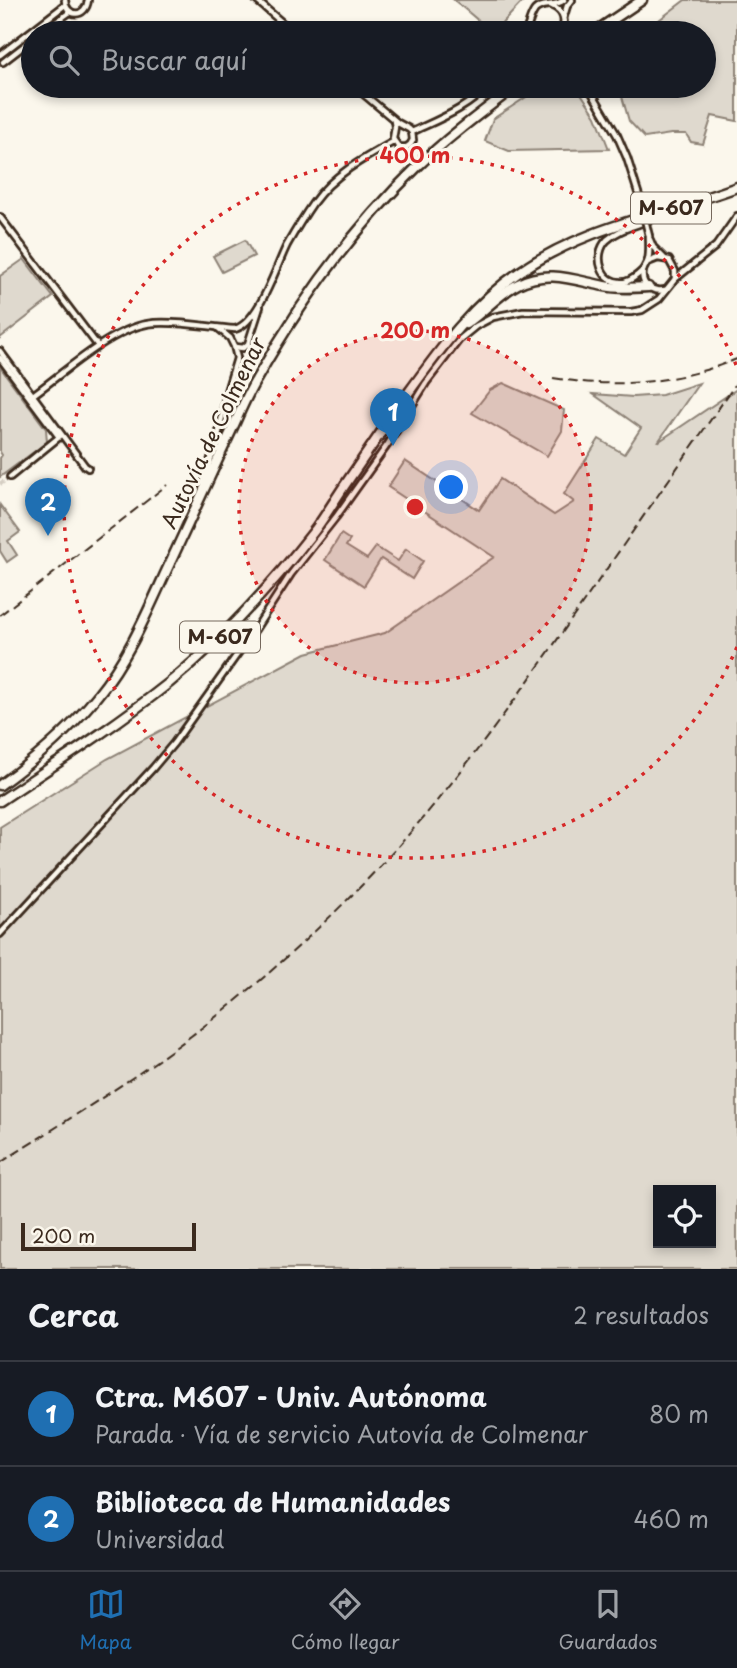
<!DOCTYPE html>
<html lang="es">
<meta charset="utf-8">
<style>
:root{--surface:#171b24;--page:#20242c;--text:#f1f3f6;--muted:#9ea1a6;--line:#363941;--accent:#1f6fb2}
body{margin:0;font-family:"Playpen Sans",sans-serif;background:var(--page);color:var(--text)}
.controls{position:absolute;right:21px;bottom:21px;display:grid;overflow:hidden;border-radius:0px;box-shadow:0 4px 10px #0003}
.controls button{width:63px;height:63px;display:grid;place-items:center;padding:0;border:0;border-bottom:2px solid var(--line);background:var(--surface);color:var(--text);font:35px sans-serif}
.scale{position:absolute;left:21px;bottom:18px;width:175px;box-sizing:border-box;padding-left:7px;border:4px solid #3b2a1e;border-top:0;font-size:19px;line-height:24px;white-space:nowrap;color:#3b2a1e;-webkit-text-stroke:5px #fbf7ec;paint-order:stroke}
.you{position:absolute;left:452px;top:488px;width:24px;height:24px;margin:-18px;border:5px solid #fff;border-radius:50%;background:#1a73e8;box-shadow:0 0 0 10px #1a73e833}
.badge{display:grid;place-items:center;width:46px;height:46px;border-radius:50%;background:var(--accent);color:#fff;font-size:23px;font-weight:700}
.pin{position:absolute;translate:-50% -58px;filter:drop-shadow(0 2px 4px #0008)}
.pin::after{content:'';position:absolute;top:37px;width:24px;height:21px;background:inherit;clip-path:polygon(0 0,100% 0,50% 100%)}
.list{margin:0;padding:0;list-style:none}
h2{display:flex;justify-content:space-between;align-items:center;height:91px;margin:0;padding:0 28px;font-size:30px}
h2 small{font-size:23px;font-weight:400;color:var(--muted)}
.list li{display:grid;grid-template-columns:46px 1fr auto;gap:21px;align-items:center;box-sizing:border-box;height:105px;padding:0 28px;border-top:2px solid var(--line)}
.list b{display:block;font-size:26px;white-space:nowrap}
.list p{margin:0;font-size:23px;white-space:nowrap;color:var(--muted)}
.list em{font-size:23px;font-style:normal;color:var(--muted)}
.icon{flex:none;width:38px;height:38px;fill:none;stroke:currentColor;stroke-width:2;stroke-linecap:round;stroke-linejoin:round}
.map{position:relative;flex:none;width:737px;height:1269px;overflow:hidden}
.search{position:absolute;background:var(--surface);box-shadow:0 4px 10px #0003;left:21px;right:21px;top:21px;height:77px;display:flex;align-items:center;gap:18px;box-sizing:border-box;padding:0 24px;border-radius:38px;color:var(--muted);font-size:26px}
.sheet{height:301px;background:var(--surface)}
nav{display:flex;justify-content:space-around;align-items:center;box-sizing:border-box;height:98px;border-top:2px solid var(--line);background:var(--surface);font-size:19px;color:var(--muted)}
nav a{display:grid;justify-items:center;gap:4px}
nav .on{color:var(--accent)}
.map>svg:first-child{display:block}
.green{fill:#dfd9ce;stroke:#8d8276;stroke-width:2;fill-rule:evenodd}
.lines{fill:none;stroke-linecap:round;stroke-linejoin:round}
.minor-tunnel{stroke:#d5cec3;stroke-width:4.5;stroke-dasharray:4.5 2;stroke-linecap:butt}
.minor-casing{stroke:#3b2a1e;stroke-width:10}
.motorway-casing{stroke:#3b2a1e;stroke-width:13}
.minor{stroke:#fbf7ec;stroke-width:4.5}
.motorway{stroke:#fbf7ec;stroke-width:8}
.rail{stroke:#3b2a1e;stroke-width:2;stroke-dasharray:10 5;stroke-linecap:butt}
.minor-bridge-casing{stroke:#3b2a1e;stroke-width:10;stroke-linecap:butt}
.minor-bridge{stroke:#fbf7ec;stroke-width:4.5}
.ring{fill:none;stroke:#d62828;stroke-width:3.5;stroke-dasharray:3.5 7}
.labels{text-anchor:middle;stroke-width:6;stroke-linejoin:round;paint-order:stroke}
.shield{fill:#fbf7ec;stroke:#75685c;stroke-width:2}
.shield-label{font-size:19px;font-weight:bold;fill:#3b2a1e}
.street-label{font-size:21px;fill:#3b2a1e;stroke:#fbf7ec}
.centre{fill:#d62828;stroke:#fbf7ec;stroke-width:3.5}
.ring-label{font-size:21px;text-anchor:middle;font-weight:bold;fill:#d62828;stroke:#fbf7ec;stroke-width:6;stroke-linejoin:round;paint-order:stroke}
</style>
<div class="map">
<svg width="737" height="1269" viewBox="0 0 737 1269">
<rect width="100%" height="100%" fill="#fbf7ec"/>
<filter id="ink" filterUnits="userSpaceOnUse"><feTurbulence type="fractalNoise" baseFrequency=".0143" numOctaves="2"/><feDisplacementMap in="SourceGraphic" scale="14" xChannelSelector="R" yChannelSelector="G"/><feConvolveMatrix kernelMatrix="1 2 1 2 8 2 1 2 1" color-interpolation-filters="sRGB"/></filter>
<g filter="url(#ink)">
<g class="green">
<path d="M454 0H524L493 33Z"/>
<path d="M685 0H737V121L712 116 703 144 691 142 686 134H671L645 138 629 121 619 86H704V33H642Z"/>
<path d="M543 86H576L596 116 609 149 509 151 485 141 493 119Z"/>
<path d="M245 240 254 256 222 272 213 256Z"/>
<path d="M24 259 53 297 0 338V276Z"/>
<path d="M0 367 46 429 47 442 0 477V458L2 455 0 452Z"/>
<path d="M503 383 564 410 562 431 547 456 472 413 490 390Z"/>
<path d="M699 383 658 442 737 389V1269H0V827L107 759 306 653 385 633 494 557 388 487 405 461 479 510 500 479 554 515 574 502 564 494 599 439 624 454 641 428 593 394 633 397 662 395ZM658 1190H711V1243H658Z"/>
<path d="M0 505 20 532 8 541 17 555 7 562 0 551Z"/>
<path d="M341 534 350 540 346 546 367 559 376 547 398 561 406 549 423 561 412 579 381 559 364 586 325 560Z"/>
</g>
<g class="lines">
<path class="minor-tunnel" d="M0 484 10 477"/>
<defs>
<g id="minor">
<path d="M65 0C66 18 86 18 88 0"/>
<path d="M256 0 294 33"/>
<path d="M552 6C564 11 567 22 560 33"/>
<path d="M564 16 567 6 572 0"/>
<path d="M41 33 70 12"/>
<path d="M525 33C529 26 530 16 535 10 543 2 554 8 564 0"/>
<path d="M0 55 65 5"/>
<path d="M3 62 33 39"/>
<path d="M354 86 398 123 409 129 412 132"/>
<path d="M588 86 617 135 627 158 640 199"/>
<path d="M394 121 395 127 393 139 398 146C405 149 410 147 413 140L412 132"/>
<path d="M412 132C437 120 469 108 487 86"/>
<path d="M0 217 98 346"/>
<path d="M649 236C649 244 650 253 648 260 647 264 644 267 643 271 640 286 653 292 665 290"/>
<path d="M650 240 653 247 664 258"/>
<path d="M648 262 658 258 669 260 675 271V279"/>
<path d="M643 270C638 275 632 280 625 282 601 286 592 255 607 240 622 226 644 225 661 214"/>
<path d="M235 347 243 348 248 344 260 307"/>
<path d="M0 351 85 466 88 468"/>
<path d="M0 358 59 437"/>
<path d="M30 397C63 374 113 326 154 323 180 321 208 327 235 329 259 322 276 267 287 245 295 231 304 216 313 203 333 175 364 158 393 142"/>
<path d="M10 477 58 438"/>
<path d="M203 483 218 437 227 391 237 358 234 346 230 338 218 328"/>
<path d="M0 934 153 768 174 743 256 628 291 574 336 517 388 444 426 383 459 340 476 326 493 317 523 311 631 312 642 310 659 299 675 279 716 246 737 216"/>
</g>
<g id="motorway">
<path d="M593 33 642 0"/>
<path d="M466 324C484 312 498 294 518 284 547 269 574 280 604 286 618 289 633 288 648 287"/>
<path d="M0 785C36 759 69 731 97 696 126 661 145 618 164 576 184 532 205 487 226 442 236 422 244 400 256 380 300 302 353 229 418 166 448 137 482 112 516 86"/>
<path d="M0 801C57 763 115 726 169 683 223 639 272 585 315 530 326 515 336 498 347 482 366 454 385 427 404 399 438 352 472 304 521 271 586 226 664 214 737 187"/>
</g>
</defs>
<use href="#minor" class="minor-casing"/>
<use href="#motorway" class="motorway-casing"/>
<use href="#minor" class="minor"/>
<use href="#motorway" class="motorway"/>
<g class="rail">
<path d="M553 378C616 389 677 383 737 359"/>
<path d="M0 615 167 485"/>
<path d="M0 1163C64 1122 130 1082 191 1036 252 990 309 939 362 885 444 801 511 706 578 610 631 534 684 458 737 382"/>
</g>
<defs>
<path id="minor-bridge" d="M640 199 649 236"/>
</defs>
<use href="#minor-bridge" class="minor-bridge-casing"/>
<use href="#minor-bridge" class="minor-bridge"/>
</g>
</g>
<circle cx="415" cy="507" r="176" fill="#d62828" fill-opacity=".12"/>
<g class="ring">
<circle cx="415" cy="507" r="176"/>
<path d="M737 647A351 351 0 1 1 737 367"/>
</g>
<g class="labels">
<g class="shield">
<rect x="631" y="192.5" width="80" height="31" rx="5"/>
<rect x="180" y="621.5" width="80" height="31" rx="5"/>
</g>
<g class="shield-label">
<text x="671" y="215">M-607</text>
<text x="220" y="644">M-607</text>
</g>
<g class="street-label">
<text transform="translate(214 433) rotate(-64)" y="7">Autovía de Colmenar</text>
</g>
</g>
<circle cx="415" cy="507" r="10" class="centre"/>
<g class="ring-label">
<text x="415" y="163">400 m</text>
<text x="415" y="338">200 m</text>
</g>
</svg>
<div class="controls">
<button><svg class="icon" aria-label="locate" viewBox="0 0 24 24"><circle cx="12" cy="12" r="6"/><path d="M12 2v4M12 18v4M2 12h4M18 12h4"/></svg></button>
</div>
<div class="scale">200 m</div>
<div class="you"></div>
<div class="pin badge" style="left:393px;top:446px">1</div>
<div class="pin badge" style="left:48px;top:536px">2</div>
<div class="search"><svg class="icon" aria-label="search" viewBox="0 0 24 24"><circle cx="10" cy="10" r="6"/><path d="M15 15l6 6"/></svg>Buscar aquí</div>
</div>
<section class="sheet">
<h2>Cerca<small>2 resultados</small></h2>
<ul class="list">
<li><span class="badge">1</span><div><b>Ctra. M607 - Univ. Autónoma</b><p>Parada · Vía de servicio Autovía de Colmenar</p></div><em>80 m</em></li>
<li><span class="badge">2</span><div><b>Biblioteca de Humanidades</b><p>Universidad</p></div><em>460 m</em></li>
</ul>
</section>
<nav>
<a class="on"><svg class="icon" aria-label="map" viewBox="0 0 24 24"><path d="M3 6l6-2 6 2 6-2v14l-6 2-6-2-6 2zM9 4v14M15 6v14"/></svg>Mapa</a>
<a><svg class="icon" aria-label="directions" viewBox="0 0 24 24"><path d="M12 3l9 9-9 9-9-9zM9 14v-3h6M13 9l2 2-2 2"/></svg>Cómo llegar</a>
<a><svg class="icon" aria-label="saved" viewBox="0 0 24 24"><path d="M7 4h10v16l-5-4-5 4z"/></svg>Guardados</a>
</nav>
